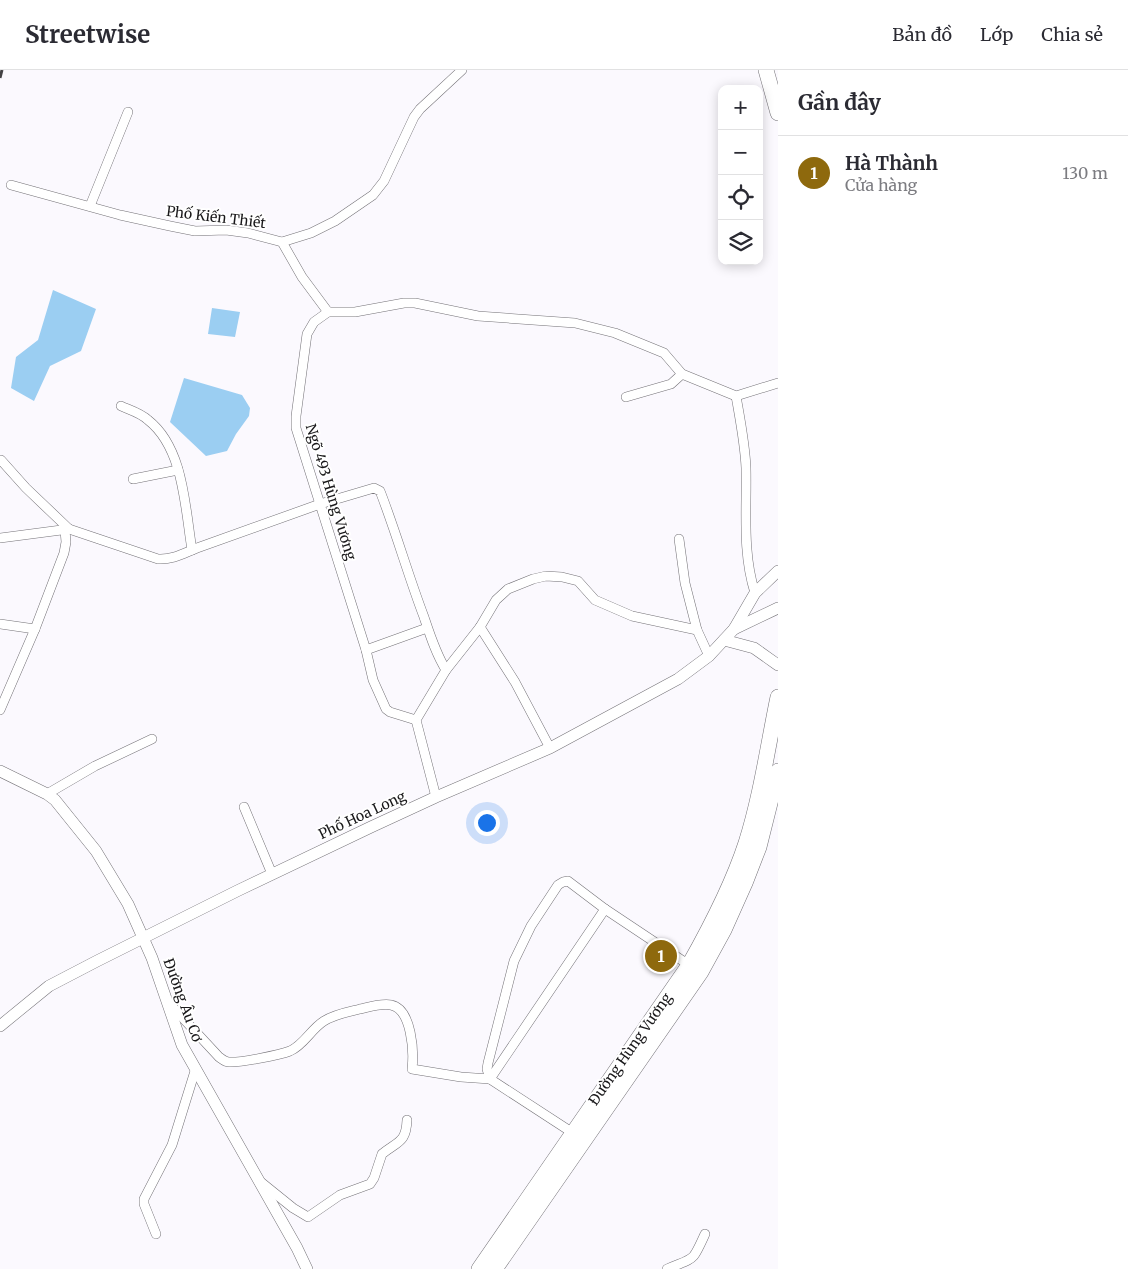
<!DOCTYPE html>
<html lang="vi">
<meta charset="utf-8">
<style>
:root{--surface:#fff;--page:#f7f7f7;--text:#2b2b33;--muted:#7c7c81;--line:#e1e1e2;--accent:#8e690d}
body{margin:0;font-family:Merriweather,serif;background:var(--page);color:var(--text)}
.controls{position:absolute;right:15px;top:15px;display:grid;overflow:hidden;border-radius:10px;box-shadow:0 2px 12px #0003}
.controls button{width:45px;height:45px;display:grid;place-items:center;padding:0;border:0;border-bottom:1px solid var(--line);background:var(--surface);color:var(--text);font:25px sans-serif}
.you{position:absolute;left:486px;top:752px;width:18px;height:18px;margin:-12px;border:4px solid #fff;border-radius:50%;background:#1a73e8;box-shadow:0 0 0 8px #1a73e833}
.badge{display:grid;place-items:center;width:32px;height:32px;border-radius:50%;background:var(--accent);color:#fff;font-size:16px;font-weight:700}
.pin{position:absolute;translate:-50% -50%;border:2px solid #fff;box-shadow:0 1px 5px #0006}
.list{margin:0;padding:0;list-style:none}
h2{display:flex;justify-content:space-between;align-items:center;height:65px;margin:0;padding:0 20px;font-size:21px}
h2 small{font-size:16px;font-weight:400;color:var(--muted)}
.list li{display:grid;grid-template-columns:32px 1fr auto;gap:15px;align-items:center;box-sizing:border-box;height:75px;padding:0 20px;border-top:1px solid var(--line)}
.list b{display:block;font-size:19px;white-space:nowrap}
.list p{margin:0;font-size:16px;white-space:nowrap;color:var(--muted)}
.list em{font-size:16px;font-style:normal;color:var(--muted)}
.icon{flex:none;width:28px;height:28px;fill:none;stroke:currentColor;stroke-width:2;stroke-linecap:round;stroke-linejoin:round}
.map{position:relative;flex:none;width:778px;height:1199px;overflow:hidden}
header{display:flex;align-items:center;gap:30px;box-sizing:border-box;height:70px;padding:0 25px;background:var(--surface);border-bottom:1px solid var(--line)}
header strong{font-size:24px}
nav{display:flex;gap:28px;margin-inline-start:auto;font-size:18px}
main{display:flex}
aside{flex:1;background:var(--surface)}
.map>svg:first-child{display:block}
.water{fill:#9bcef2}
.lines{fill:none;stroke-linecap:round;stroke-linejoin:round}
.minor-casing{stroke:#747277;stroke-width:10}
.tertiary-casing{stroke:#747277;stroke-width:12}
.primary-casing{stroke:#747277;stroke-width:16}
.minor{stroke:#fff;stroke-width:9}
.tertiary{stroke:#fff;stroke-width:11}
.primary{stroke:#fff;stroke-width:15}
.rail{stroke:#434244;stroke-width:3;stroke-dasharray:9 9;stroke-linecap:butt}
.labels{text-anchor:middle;stroke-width:4;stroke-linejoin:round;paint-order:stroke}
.street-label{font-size:14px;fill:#19181a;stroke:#fff}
</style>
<header>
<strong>Streetwise</strong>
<nav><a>Bản đồ</a><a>Lớp</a><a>Chia sẻ</a></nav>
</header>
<main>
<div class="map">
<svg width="778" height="1199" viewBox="0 0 778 1199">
<rect width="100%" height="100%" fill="#fbf9fe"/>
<g class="water">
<path d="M53 220 96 239 81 281 50 296 34 331 11 318 16 287 38 270Z"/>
<path d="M212 238 240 242 235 267 208 264Z"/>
<path d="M184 308 242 325 250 338 249 346 236 364 227 381 206 386 170 352Z"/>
</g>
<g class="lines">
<defs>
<g id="minor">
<path d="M11 115 120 145 170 156 195 161 226 160 248 163 282 172 311 163 335 151 373 125 384 111 414 47 420 39 462 0"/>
<path d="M90 136 128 42"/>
<path d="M282 172 302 207 328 242"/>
<path d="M736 326C740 349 745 374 746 398 747 440 742 482 755 523"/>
<path d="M626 327 671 314 682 304"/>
<path d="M121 336C130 340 141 343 148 350 184 378 185 438 192 480"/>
<path d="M1 390 26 418 69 459"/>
<path d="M133 409 178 400"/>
<path d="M0 468 69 459 158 489C173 490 184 483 197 478L320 434 374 418 380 421C396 462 408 505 424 547 430 565 436 584 446 600"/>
<path d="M679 469 685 513 697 560"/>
<path d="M0 554 35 559"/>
<path d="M480 557 515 612 550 678"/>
<path d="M366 580 427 558"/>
<path d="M0 640 35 559 64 483 66 472 65 460"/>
<path d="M416 650 390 642 386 639 373 610 366 580 296 358V346L307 264 314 252 328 242H355L404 233H415L478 246 575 253 615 263 664 283 682 304 736 326 778 313"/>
<path d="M47 724 95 696 152 669"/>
<path d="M436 727 416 650 446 600 480 557 496 530 508 519 533 509 546 506 562 507 578 511 595 530 632 546 697 560 709 586"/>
<path d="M244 737 272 804"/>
<path d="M168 932 219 987C222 989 225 992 229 992 239 993 280 985 290 981 304 975 311 959 324 951 335 944 348 942 360 939 369 937 382 933 391 935 412 939 414 982 412 999L461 1007 490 1009 605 839 689 895"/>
<path d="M573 1063 490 1009 487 999 488 993 514 891 531 856 558 815 563 812 568 811 605 839"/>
<path d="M262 1113 293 1138 308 1147 340 1125 370 1114 374 1108 382 1084C398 1071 406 1073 407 1050"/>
<path d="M156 1164 144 1134V1129L172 1075 195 1001"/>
<path d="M667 1199C695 1187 692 1193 705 1164"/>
</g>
<g id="tertiary">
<path d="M734 559 778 538"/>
<path d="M724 570 754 578 778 595"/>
<path d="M0 701 47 724 55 730 96 781 128 834 152 888 182 975 297 1178 307 1199"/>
<path d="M0 956 49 916 97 891 237 821 371 757 436 727 550 678 678 609 709 586 734 559 755 523 778 501"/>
</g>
<g id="primary">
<path d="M766 0 778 43"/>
<path d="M479 1199 689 895C711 856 732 816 746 773 761 726 768 675 778 627"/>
<path d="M495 1199 701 902 724 860 745 813 759 777 778 701"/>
</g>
</defs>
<use href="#minor" class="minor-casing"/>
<use href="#tertiary" class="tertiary-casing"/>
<use href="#primary" class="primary-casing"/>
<use href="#minor" class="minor"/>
<use href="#tertiary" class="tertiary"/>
<use href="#primary" class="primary"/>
<path class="rail" d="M0 8 2 0"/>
</g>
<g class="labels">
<g class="street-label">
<text transform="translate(216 147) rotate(7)" y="5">Phố Kiến Thiết</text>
<text transform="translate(331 422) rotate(73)" y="5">Ngõ 493 Hùng Vương</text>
<text transform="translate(362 745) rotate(-25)" y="5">Phố Hoa Long</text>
<text transform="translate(183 930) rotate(70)" y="5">Đường Âu Cơ</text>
<text transform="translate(630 979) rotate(-55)" y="5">Đường Hùng Vương</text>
</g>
</g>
</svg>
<div class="controls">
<button>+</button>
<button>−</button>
<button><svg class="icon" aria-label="locate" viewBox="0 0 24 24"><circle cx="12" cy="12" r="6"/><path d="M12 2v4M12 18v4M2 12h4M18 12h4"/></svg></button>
<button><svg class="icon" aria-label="layers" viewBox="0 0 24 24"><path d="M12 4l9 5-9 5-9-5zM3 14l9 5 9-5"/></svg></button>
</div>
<div class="you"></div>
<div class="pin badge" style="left:661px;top:886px">1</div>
</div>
<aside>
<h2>Gần đây<small></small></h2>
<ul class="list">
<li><span class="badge">1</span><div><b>Hà Thành</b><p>Cửa hàng</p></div><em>130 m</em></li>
</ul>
</aside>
</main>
